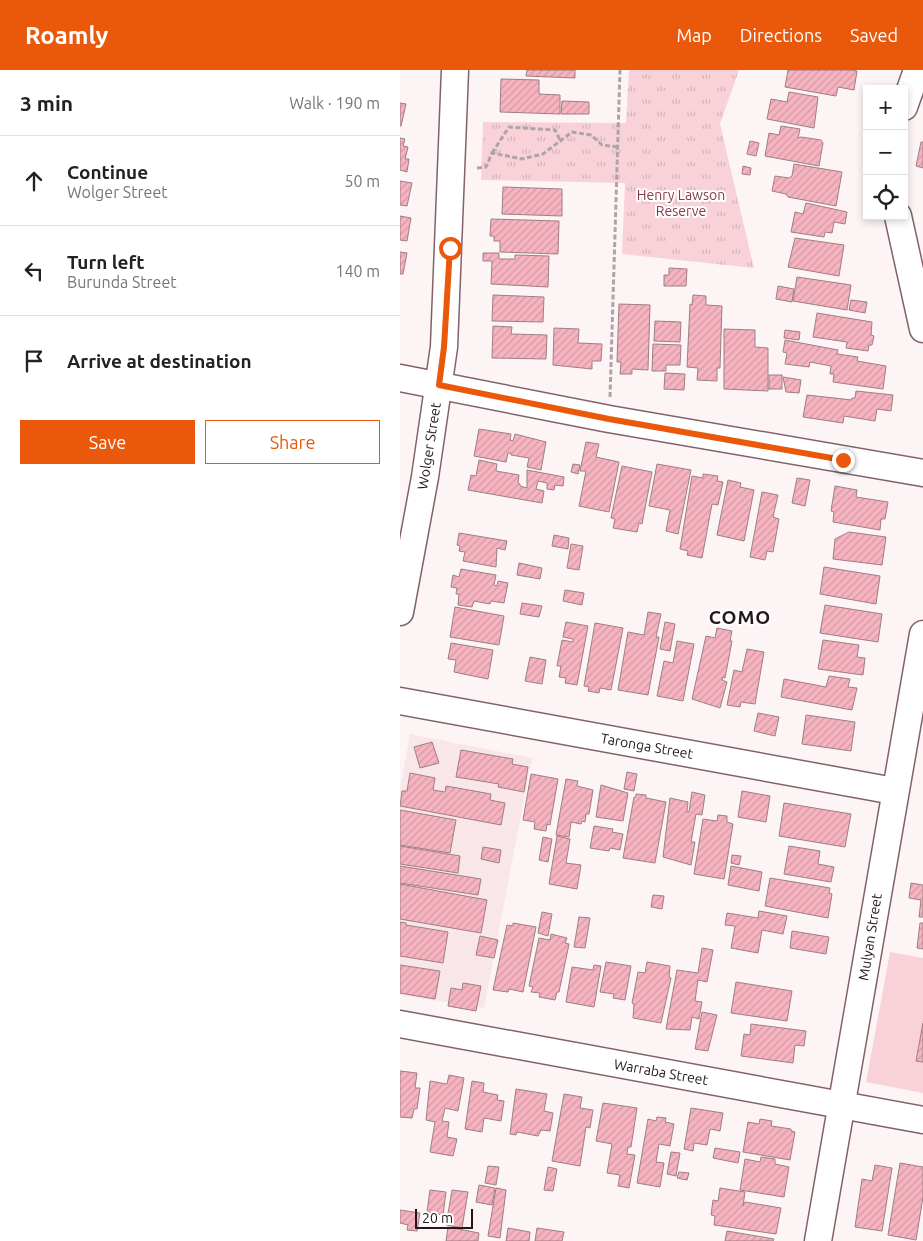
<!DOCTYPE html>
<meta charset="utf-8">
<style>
:root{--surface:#fff;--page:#f6f6f6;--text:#222;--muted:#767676;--line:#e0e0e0;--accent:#ea580c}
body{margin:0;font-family:Ubuntu,sans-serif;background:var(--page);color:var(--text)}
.controls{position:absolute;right:15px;top:15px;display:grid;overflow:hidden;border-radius:0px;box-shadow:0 2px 8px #0003}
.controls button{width:45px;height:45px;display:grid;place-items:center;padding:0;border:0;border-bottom:1px solid var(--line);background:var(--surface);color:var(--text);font:25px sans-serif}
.scale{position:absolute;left:15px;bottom:12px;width:58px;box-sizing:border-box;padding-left:5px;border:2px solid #24171a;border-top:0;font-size:14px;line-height:18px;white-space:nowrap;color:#24171a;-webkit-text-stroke:4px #fff;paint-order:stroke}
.stop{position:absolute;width:15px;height:15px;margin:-11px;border:4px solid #ea580c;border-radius:50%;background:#fff}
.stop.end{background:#ea580c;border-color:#fff;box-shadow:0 1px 5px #0008}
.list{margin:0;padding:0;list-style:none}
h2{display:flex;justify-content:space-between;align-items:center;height:65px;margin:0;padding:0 20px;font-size:21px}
h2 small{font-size:16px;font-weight:400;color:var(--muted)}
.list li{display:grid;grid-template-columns:32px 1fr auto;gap:15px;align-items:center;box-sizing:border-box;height:90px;padding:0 20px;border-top:1px solid var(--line)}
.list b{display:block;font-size:19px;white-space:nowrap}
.list p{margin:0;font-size:16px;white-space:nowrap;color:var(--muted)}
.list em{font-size:16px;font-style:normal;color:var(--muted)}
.actions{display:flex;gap:10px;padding:15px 20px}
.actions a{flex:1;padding:11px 0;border:1px solid var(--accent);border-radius:0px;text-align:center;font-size:18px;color:var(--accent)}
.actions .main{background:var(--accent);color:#fff}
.icon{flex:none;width:28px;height:28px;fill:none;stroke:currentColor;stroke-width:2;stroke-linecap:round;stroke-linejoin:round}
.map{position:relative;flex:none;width:523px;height:1171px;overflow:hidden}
header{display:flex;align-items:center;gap:30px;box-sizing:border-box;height:70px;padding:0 25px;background:var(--accent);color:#fff}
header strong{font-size:24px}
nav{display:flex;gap:28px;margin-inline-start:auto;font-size:18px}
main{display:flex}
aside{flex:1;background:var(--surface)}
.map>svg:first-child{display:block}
.built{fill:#f9e6e9}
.park{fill:url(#park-tufts)}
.garden{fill:#f9d2d9}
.building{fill:url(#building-hatch);stroke:#9f7e83}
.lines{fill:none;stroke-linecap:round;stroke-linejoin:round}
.minor-casing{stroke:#826268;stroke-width:29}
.path{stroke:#aea4a6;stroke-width:3;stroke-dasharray:5 2.5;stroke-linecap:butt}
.minor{stroke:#fff;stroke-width:26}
.route{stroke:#ea580c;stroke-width:6}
.labels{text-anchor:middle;stroke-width:4;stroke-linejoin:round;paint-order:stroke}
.park-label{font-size:14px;fill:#86384c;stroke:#fff}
.street-label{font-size:14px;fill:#24171a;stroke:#fff}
.district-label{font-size:19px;font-weight:bold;letter-spacing:1px;fill:#24171a;stroke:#fff}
</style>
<header>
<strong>Roamly</strong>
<nav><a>Map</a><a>Directions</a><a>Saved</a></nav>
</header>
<main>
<aside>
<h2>3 min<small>Walk · 190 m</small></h2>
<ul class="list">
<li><svg class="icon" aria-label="ahead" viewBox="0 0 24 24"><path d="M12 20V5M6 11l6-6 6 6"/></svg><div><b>Continue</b><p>Wolger Street</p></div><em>50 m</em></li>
<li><svg class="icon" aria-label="left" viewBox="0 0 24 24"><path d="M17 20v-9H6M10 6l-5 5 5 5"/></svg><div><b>Turn left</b><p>Burunda Street</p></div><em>140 m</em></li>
<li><svg class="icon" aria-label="arrive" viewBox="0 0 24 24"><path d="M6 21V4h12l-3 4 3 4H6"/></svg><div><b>Arrive at destination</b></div></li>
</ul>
<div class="actions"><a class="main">Save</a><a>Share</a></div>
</aside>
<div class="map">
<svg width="523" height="1171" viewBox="0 0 523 1171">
<defs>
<pattern id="park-tufts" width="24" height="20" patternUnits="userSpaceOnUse" patternTransform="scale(1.25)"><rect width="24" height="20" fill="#f9d2d9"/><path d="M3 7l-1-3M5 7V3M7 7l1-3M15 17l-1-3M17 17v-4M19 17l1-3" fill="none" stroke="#d5b4ba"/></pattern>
<pattern id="building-hatch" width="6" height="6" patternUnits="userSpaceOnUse" patternTransform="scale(1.25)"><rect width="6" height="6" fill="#f6b3c0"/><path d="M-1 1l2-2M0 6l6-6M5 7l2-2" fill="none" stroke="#d399a4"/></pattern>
</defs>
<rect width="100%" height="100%" fill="#fcf4f5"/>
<path class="built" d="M10 664 132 688 84 938 0 925V720Z"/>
<path class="park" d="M229 0H339L320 54 354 198 222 184 225 113 81 110 83 52 226 53Z"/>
<path class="garden" d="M490 882 523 888V1023L466 1012Z"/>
<g class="building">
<path d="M127 0H175V8L126 6Z"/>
<path d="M388 0H451L457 1 454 20 438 17 436 26 385 17Z"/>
<path d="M101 9 139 10V24L160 25V44L100 42Z"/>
<path d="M389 22 418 27 414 58 367 49 371 29 387 32Z"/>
<path d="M162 31 189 32V44H161Z"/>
<path d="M0 33 6 34 1 56H0Z"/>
<path d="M381 56 400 59 398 68 401 67 421 70 423 73 419 96 365 86 369 63 379 65Z"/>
<path d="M0 68 5 69 3 76 8 77 5 89H9L7 102 0 100Z"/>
<path d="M350 71 359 73 356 86 347 84Z"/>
<path d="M521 72H523V98L516 96Z"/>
<path d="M394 94 442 102 436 136 388 127 386 124 372 121 375 106 389 108 392 106Z"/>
<path d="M343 96 351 98 350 105 342 104Z"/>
<path d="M0 111 12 113 7 136 0 135Z"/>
<path d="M103 117 162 119V146L102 144Z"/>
<path d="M406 133 447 142 445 154 434 152 432 163 425 162 424 167 391 162 395 142 403 144Z"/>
<path d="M0 146 11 148 7 171 0 170Z"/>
<path d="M91 149 159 151 158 184 100 182V171H94V166H90Z"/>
<path d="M395 168 444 175 439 206 388 197Z"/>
<path d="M0 182 7 183 3 204H0Z"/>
<path d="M83 183H99V189H115V185L149 186 148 217 91 214 92 191H83Z"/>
<path d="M269 198 287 199 286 216H264V205H269Z"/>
<path d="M397 207 451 215 447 240 393 231Z"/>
<path d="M378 216 394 219 392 232 376 229Z"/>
<path d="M93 225 144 227 143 252 92 251Z"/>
<path d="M293 225 306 226V235L322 236 320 298H317V311L297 310 298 298 287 297 290 234 292 235Z"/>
<path d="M451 230 467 232 465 243 449 240Z"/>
<path d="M219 234 250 235 248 300 232 299V304H220L221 292H217Z"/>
<path d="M417 243 472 252 471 265 474 266 472 275H469L468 281 446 278 447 272 413 267Z"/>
<path d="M255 251 281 252 280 272 254 271Z"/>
<path d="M93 256 112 257 111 264 147 265 146 289 92 288Z"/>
<path d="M154 258 179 259 178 273 202 274 201 291H192V299L153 295Z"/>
<path d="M324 259 355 260V277L368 278V321L324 319Z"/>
<path d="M385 260 400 262 399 270 384 268Z"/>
<path d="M385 270 438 280 437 284 458 287 457 291 486 296 483 319 433 312 434 304H430L431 296 410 292 409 297 385 294 387 283 383 282Z"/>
<path d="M253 274 281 275 280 295H266V301H252Z"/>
<path d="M265 303 285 304 284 320 264 319Z"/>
<rect x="369" y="305" width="13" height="14"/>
<path d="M383 307 401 310 399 323 386 322Z"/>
<path d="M456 321 493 325 491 341 477 339 475 351 444 346 443 353 403 347 407 325 452 330V328H455Z"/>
<path d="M79 359 111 364 110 370 113 371 115 364 146 372 141 400 127 397 129 388 111 385V383H108L106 392 74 386Z"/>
<path d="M186 372 199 374 196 387 219 392 209 442 179 436 186 401H180Z"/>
<path d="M79 390 97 394 96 401 119 405 118 413 120 414V416L127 418V400L164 407 163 416 155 415 154 420 147 419V413L138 411 136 419 144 421 142 433 68 420 71 405 76 406Z"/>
<path d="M173 394 180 395 178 404 171 402Z"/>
<path d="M257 394 291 400 278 464 266 461 270 440 249 436Z"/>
<path d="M222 396 252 402 242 454 239 453 237 462 213 458 215 449 211 448Z"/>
<path d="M303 404 318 406 317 411 323 412 318 435 312 434 302 488 287 485 288 481 280 479 292 406 303 408Z"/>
<path d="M397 408 410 410 405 436 392 433Z"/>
<path d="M328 410 341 413 340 417 354 420 344 471 317 465Z"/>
<path d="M435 416 457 420 456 427 488 432 485 449H481L480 460 433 452 434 442 431 441Z"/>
<path d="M362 422 378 425 373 447 379 449 373 482 367 481 365 490 350 487Z"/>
<path d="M449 462 486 467 482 495 433 489 435 469Z"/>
<path d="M59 463 107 471 105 480 97 478 96 497 63 491 65 482 59 481 60 476 57 475Z"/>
<path d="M154 465 169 468 168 479 152 476Z"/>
<path d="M171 474 183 476 179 500 167 498Z"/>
<path d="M119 493 142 498 140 509 117 505Z"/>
<path d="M424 497 480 506 476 534 420 524Z"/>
<path d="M61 499 96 505 94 515 97 516 98 511 108 513 104 533 91 531 90 534 74 531 72 537 58 535 59 524H56L57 518 51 517 53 505 59 507Z"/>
<path d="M165 520 184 523 182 535 163 531Z"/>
<path d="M122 533 142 536 139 547 120 544Z"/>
<path d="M425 535 482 544 478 572 420 563Z"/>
<path d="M55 537 104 546 99 575 50 567Z"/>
<path d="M248 542 261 544 256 567H259L248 625 218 620 228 562 244 565Z"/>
<path d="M166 552 188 556 177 615 165 613 166 608 159 607 161 596H157L162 570 173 572V569L163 567Z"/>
<path d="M265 552 275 554 270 581 260 579Z"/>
<path d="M195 553 223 558 211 620 200 618 199 623 188 621 189 617 184 616Z"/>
<path d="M317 558 332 561 330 571H332L325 608 323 607 322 610 327 612 320 638 292 629 306 566 315 568Z"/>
<path d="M423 570 459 575 457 587 465 588 463 605 418 599Z"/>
<path d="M277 571 294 574 283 631 257 626 264 591 273 593Z"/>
<path d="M51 573 93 580 88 609 54 602 56 590 48 589Z"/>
<path d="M347 579 364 582 355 634 341 632 340 637 327 635 334 600 342 602Z"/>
<path d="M130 587 146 590 142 614 125 611Z"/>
<path d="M429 606 450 609 448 617 457 618 452 640 381 627 384 609 426 617Z"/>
<path d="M358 643 379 647 375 666 354 661Z"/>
<path d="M406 645 455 652 451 681 402 674Z"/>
<path d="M32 672 39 693 20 698 14 677Z"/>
<path d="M61 680 113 689 112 694 128 697 124 722 98 717 99 714 56 707Z"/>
<path d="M227 702 237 704 234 721 224 719Z"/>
<path d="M10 703 35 708 33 720 45 722 46 716 91 724 90 730 105 733 101 755 0 736 2 721H7Z"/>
<path d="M131 704 158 709 150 755 147 754 146 761 134 759 135 752 123 750Z"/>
<path d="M166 709 178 711 177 716 193 720 189 744H186L185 752 182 751 181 754 171 752 169 767 156 765Z"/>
<path d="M201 715 228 723 223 751 196 747Z"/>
<path d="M342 721 370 726 366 752 338 747Z"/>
<path d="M292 722 305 725 302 745 296 744 291 772H295L291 795 263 787 270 728 288 732 287 742H289Z"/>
<path d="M236 724 246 725V728L266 732 255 793 223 788 234 727H236Z"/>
<path d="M384 733 451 744 445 777 379 766Z"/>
<path d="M0 740 56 750 50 783 0 775Z"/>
<path d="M318 745 327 746V752L333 754 324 809 294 804 303 749 317 751Z"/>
<path d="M194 756 213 759 212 762 223 764 220 780 210 778 209 781 190 778Z"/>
<path d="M157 766 170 769 166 793 181 795 177 819 149 814Z"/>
<path d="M143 767 152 769 148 792 139 790Z"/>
<path d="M0 776 60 786 58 803 0 794Z"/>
<path d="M389 776 420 781 418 794 434 797 431 812 384 804Z"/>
<path d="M83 777 101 780 99 793 81 789Z"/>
<path d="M332 785 341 786 339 795 331 793Z"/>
<path d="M0 796 81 809 78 825 0 813Z"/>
<path d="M331 796 362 802 359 821 328 815Z"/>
<path d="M370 808 430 818 429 823 432 824 428 848 365 836Z"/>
<path d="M511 813 523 815V847H519L521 830 509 828Z"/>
<path d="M0 814 87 830 81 863 0 849Z"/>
<path d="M253 825 264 826 262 839 251 837Z"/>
<path d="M359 841 387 846 383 864 362 860 358 883 331 878 335 856 325 855 327 843 358 848Z"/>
<path d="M142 842 152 844 148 866 138 863Z"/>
<path d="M179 847 190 848 185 878 174 877Z"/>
<path d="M0 852 6 853V855L48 862 43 893 0 886Z"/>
<path d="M113 853 136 857 123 922 109 919 108 922 93 920 107 855 113 856Z"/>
<path d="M520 853H523V879L517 878Z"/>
<path d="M392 861 429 867 426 884 390 878Z"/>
<path d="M151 864 167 868 165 873 169 874 159 922H157L155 930 139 927 140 923 131 922 133 917 129 916 139 868 150 870Z"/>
<path d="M80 866 98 870 94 888 76 885Z"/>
<path d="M302 878 313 880 307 912 298 910 295 931 302 932 299 949 292 947 290 960 266 959 277 900 298 903Z"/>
<path d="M206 892 231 896 225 930 213 928 214 924 200 922Z"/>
<path d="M247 892 270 896 269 907 271 908 261 953 233 948 234 934 232 933 238 902 245 903Z"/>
<path d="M0 895 40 901 35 929 0 923Z"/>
<path d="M194 895 201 896 194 937 166 932 172 897 193 900Z"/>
<path d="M336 912 392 921 387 951 331 943Z"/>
<path d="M63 913 81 916 76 941 48 936 51 918 62 920Z"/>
<path d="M302 942 317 945 308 981 295 979Z"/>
<path d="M523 953V992L516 991Z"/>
<path d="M351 954 406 961 404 976 395 975 393 993 341 986 344 964 350 965Z"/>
<path d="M0 1001 17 1003 15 1018H20L17 1039H14L12 1048 0 1047Z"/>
<path d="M49 1005 64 1008 58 1041 45 1038 42 1051 49 1052 47 1067 57 1069 53 1086 30 1082 35 1052 26 1050 30 1011 47 1014Z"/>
<path d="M72 1011 84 1013 83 1022 98 1025 97 1030 104 1031 101 1051 84 1048 82 1062 65 1059Z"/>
<path d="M116 1019 147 1024 144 1041 153 1043 150 1061 141 1060 138 1066 117 1062 116 1065 110 1064Z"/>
<path d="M164 1024 182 1027 180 1038 193 1040 190 1058 186 1057 180 1096 152 1091Z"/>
<path d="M203 1033 237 1038 231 1077H228L227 1084 235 1085 229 1118 218 1116 220 1105 207 1103 212 1074 196 1071Z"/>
<path d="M291 1038 323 1043 320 1061 310 1059 307 1075 294 1073 293 1081 284 1079Z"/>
<path d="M257 1047 266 1048 265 1052 274 1054 270 1076 259 1074 256 1092 264 1093 260 1117 237 1113 248 1049 256 1051Z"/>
<path d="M360 1049 372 1051 371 1056 391 1059V1061L395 1062 390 1090 343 1082 348 1052 359 1054Z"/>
<path d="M315 1078 340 1082 338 1093 313 1088Z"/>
<path d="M271 1082 280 1083 276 1106 267 1104Z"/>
<path d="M361 1087 375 1089V1094L389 1097 384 1127 340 1120 345 1089 360 1092Z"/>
<path d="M500 1093 523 1097V1127L516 1170 488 1165Z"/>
<path d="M475 1095 492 1098 482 1161 455 1157 462 1109 472 1111Z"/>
<path d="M88 1096 99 1097 96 1115 85 1113Z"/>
<path d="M148 1097 157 1099 153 1121 144 1120Z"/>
<path d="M279 1102 289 1103 287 1110 277 1108Z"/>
<path d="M79 1115 95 1118 92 1135 76 1132Z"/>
<path d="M96 1118 106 1120 100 1168 88 1166Z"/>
<path d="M320 1118 345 1122 343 1136 345 1132 381 1138 376 1164 314 1155 315 1146 311 1145 313 1130 318 1131Z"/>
<path d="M30 1120 46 1122 43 1145 27 1142Z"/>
<path d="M52 1120 68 1122 62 1158 46 1155Z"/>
<path d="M0 1140 20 1143 17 1161 7 1160 8 1155 0 1153Z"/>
<path d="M48 1157 79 1163 78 1171H46Z"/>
<path d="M108 1158 130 1162 129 1171H106Z"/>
<path d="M137 1158 164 1162 162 1171H135Z"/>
<path d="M327 1161 374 1169 373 1171H325Z"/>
</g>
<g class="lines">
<defs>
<g id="minor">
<path d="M504 37 517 0"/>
<path d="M498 146 523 259"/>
<path d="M0 308 209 349 523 403"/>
<path d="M0 542 25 407 44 277 55 0"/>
<path d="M0 631 494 721"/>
<path d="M0 954 523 1050"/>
<path d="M418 1171 523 564"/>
</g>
</defs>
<use href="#minor" class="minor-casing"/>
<g class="path">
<path d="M92 83 109 57 155 60 161 72"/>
<path d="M77 98 86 97 92 83 122 89 143 84 172 62 191 65 202 75 218 77"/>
<path d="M210 327 220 0"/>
</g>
<use href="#minor" class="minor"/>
</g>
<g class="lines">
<path class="route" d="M50 178 44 277 39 315 209 349 443 390"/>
</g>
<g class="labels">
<g class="park-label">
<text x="281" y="130">Henry Lawson<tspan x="281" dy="16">Reserve</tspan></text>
</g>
<g class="street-label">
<text transform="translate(29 376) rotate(-81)" y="5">Wolger Street</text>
<text transform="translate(247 676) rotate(10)" y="5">Taronga Street</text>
<text transform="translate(470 867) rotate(-81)" y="5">Mulyan Street</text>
<text transform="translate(261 1002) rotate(10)" y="5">Warraba Street</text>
</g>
<g class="district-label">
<text x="340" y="554">COMO</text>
</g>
</g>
</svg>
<div class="controls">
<button>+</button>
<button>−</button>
<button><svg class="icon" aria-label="locate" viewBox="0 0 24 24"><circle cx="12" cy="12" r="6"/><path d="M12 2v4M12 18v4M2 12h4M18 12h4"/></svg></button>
</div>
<div class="scale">20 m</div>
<div class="stop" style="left:50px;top:178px"></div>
<div class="stop end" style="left:443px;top:390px"></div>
</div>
</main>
